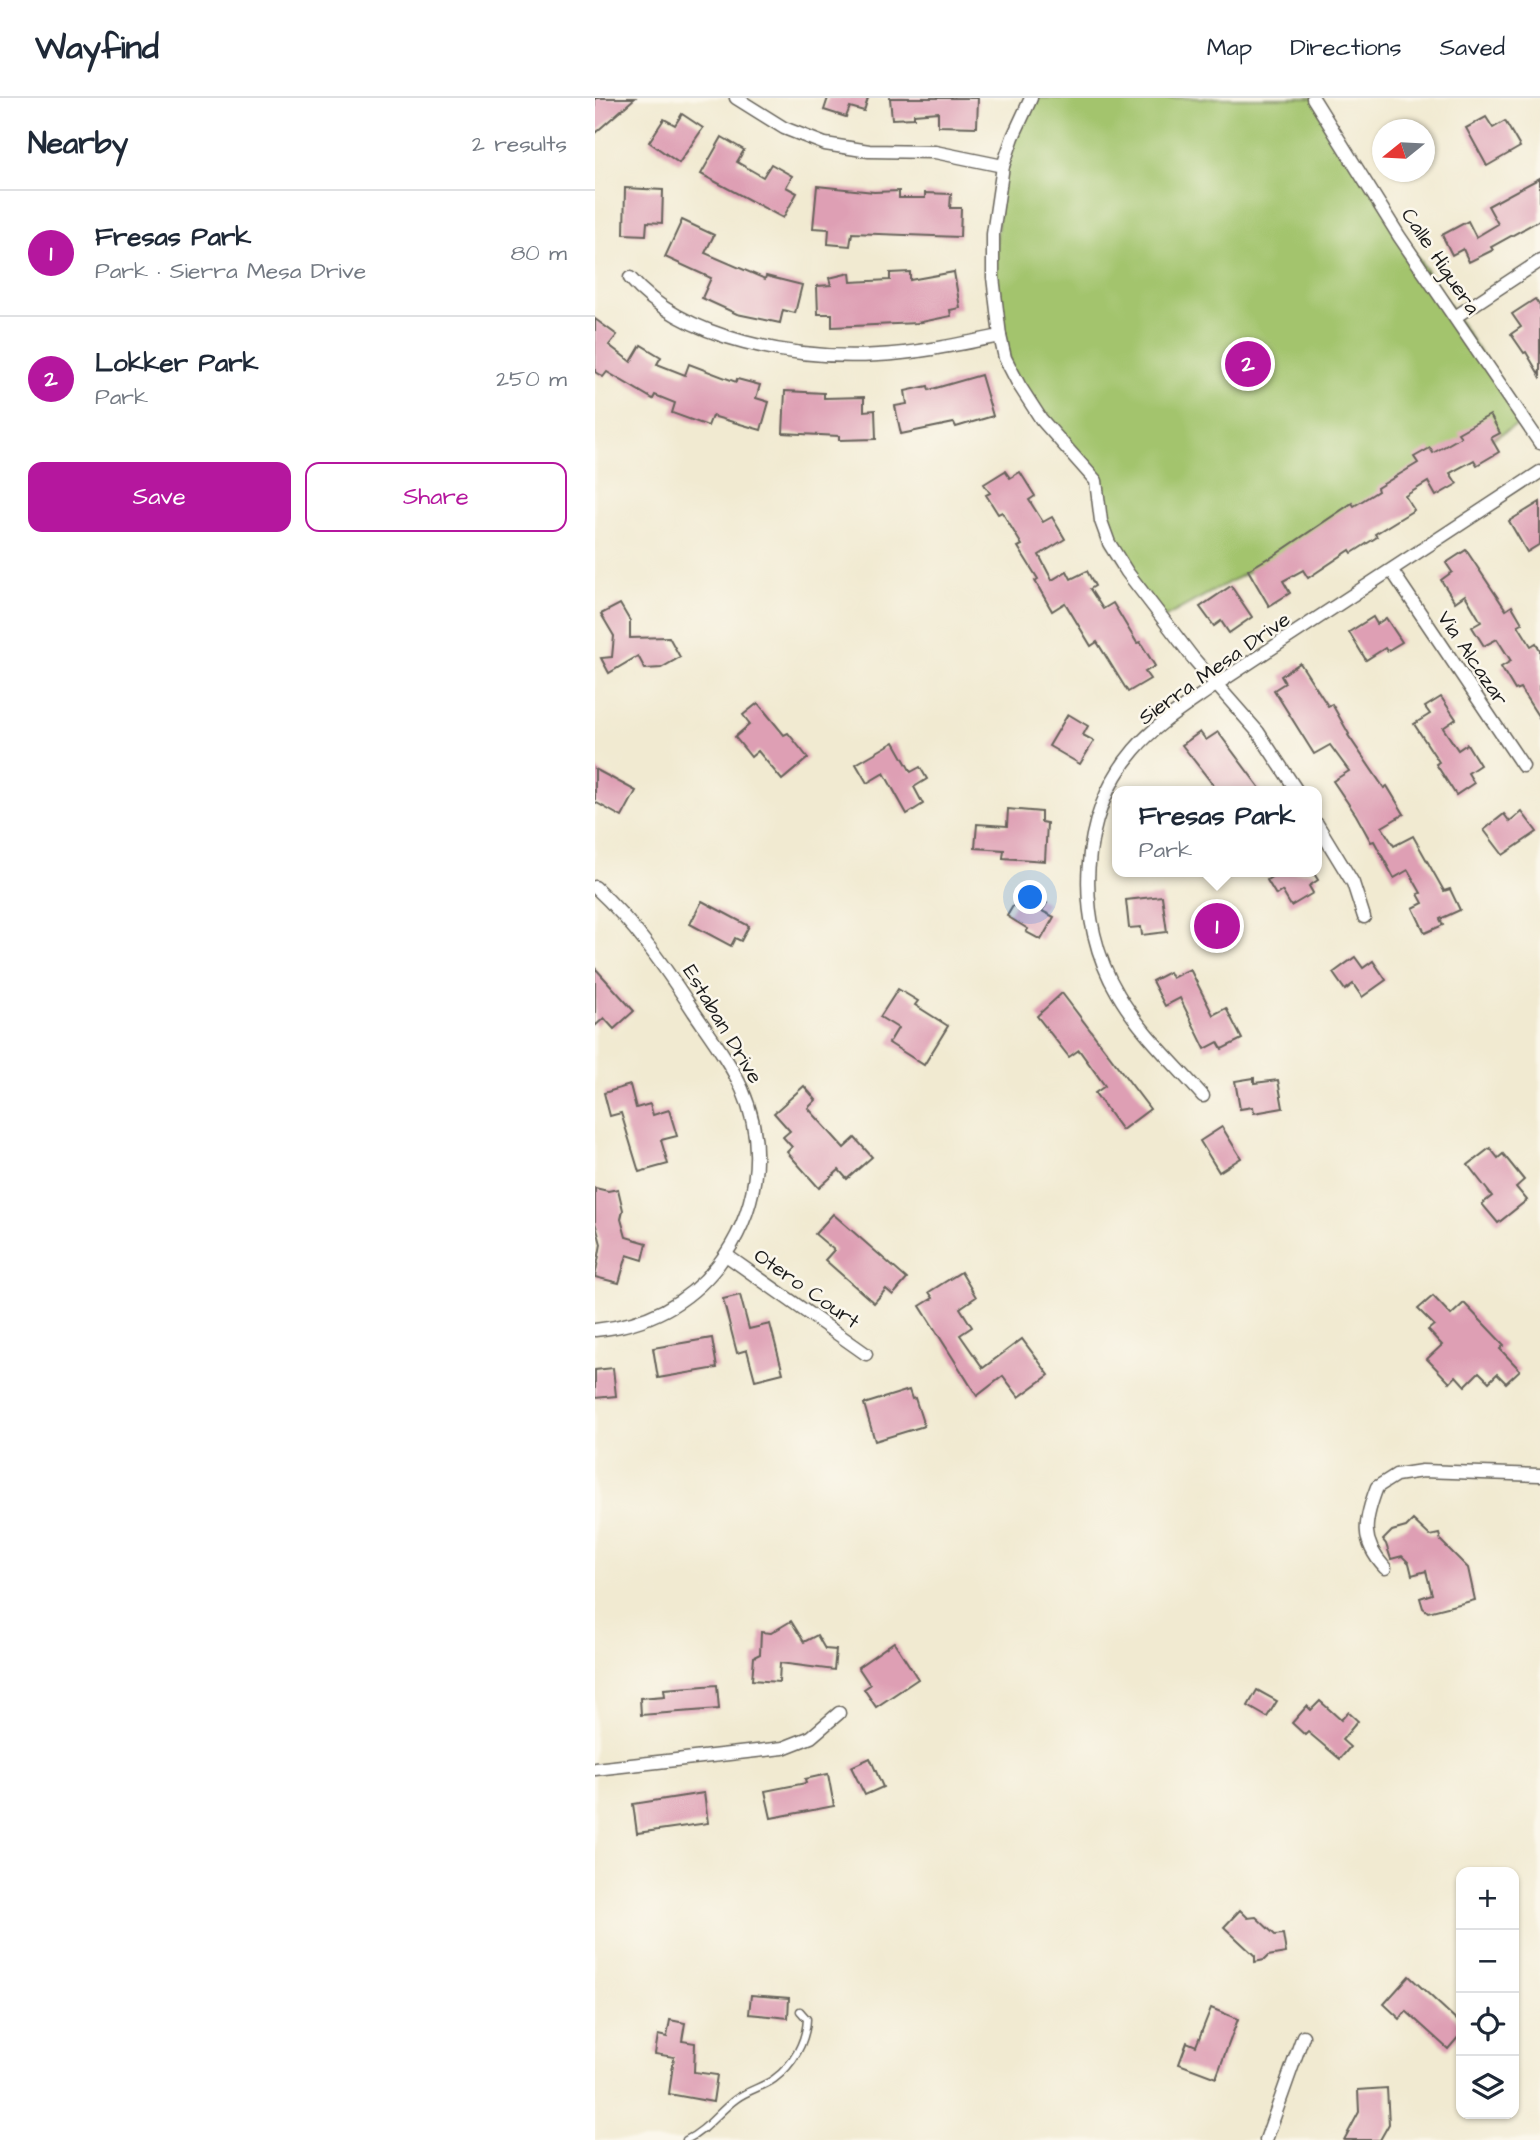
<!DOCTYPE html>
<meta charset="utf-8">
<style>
:root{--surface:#fff;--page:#f6f6f7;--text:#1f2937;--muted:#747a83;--line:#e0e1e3;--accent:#b5179e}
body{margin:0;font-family:"Architects Daughter",sans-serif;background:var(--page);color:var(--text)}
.controls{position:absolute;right:21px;bottom:21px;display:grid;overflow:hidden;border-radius:14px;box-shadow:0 2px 5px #0004}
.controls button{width:63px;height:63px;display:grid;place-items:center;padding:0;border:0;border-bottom:2px solid var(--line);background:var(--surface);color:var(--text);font:35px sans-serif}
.compass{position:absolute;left:777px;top:21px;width:63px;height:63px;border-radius:50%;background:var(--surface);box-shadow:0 2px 5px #0004;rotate:252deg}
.you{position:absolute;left:436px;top:800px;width:24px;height:24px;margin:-18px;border:5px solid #fff;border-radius:50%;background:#1a73e8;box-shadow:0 0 0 10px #1a73e833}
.badge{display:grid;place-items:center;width:46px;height:46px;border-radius:50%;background:var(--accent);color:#fff;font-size:23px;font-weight:700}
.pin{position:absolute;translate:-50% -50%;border:4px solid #fff;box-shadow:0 2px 7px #0006}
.popup{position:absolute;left:517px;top:688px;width:210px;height:91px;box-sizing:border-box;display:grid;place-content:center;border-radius:14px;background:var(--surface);filter:drop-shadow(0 2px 5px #0005);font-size:23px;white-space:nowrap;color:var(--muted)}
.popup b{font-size:26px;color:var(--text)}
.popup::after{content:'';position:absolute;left:50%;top:100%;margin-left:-14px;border:14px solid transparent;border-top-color:var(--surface)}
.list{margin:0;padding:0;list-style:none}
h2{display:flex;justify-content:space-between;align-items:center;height:91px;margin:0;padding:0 28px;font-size:30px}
h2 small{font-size:23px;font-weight:400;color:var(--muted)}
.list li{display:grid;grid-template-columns:46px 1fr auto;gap:21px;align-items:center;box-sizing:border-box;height:126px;padding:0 28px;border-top:2px solid var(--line)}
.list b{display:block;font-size:26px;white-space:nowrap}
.list p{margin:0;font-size:23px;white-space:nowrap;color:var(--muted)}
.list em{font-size:23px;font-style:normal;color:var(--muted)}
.actions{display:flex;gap:14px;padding:21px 28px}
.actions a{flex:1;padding:16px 0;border:2px solid var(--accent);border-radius:14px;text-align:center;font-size:24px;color:var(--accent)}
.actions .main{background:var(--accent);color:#fff}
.icon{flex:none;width:38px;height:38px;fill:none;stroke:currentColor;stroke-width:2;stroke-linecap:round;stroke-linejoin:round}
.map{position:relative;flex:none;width:945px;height:2042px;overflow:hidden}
header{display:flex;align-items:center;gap:42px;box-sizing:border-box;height:98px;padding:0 35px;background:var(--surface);border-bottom:2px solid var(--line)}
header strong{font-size:33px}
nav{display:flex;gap:38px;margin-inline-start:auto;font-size:24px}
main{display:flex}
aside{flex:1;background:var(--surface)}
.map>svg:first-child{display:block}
.green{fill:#a3c46d;stroke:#607044;stroke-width:2}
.building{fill:#de9fb4}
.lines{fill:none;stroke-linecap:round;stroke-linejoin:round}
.service-casing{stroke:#67645b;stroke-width:9}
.minor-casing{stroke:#67645b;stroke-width:15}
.service{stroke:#fff;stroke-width:6}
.minor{stroke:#fff;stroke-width:12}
.labels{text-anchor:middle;stroke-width:5;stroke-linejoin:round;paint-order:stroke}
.street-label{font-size:21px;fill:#1c1c1c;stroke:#fbf7ec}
</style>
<header>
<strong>Wayfind</strong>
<nav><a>Map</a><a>Directions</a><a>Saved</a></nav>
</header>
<main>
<aside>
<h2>Nearby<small>2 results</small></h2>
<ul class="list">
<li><span class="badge">1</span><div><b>Fresas Park</b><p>Park · Sierra Mesa Drive</p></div><em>80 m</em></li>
<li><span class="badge">2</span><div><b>Lokker Park</b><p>Park</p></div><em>250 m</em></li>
</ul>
<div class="actions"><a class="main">Save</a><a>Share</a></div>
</aside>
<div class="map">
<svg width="945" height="2042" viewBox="0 0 945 2042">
<rect width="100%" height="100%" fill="#fbf7ec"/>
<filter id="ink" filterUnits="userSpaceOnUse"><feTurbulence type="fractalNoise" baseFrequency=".0143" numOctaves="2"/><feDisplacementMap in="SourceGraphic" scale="14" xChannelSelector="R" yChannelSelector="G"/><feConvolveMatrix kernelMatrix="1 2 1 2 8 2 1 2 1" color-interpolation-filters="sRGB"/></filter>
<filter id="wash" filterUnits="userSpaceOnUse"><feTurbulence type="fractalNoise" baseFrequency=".00686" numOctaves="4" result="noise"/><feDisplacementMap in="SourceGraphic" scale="28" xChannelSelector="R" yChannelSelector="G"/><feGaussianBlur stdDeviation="1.57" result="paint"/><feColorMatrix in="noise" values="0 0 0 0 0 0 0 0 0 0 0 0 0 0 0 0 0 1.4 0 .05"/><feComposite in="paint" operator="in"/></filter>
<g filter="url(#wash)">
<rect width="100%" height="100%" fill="#f1ead1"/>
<path class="green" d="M436 0H718L930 323 567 521 514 445 501 383 416 273 398 179 408 68Z"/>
<g id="blocks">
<g class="building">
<path d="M0 0H40L0 35Z"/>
<path d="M233 0H273L269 13 255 9 251 19 229 12Z"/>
<path d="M295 0H383L382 29 343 28V14L319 16V20L297 21Z"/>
<path d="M87 16 108 30 84 65 54 44 69 21 80 27Z"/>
<path d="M891 19 898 30 910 23 925 49 892 68 871 30Z"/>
<path d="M127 39 149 52 142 64 168 79 176 66 197 78 191 89 202 95 188 120 106 76Z"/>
<path d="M945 80V122L896 149 898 152 874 164 868 151 857 157 847 137 873 123 881 139 903 126 893 108Z"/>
<path d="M222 88 279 94 304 93V100H330V95L356 96 355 110H366L365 139 257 135 255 148 233 146 234 131 218 130Z"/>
<path d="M30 90 68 92 67 125 52 124 51 137 29 136Z"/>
<path d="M87 122 119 137 110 155 170 181 171 178 207 187 200 215 188 212 185 225 142 216 107 200 116 180 70 159Z"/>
<path d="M315 174V182L359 174 365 210 355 212 356 218 322 225 237 229V216H223L222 188 236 187 234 180 255 175 256 184 295 182V175Z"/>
<path d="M940 201 945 208V278L931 254 929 255 916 236 926 229 917 216Z"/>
<path d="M0 221 22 237 14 247 36 264 46 247 66 259 62 266 90 277 94 266 141 284 142 281 165 287 161 300 174 304 166 332 117 318 113 328 77 315 80 305 60 297 58 301 12 274 8 279 0 274Z"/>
<path d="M386 277 398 318 361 329 359 325 306 336 300 308 312 306 310 293 333 288 334 292Z"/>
<path d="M190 293 229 295V300L269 299V313L280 312 281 341 244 342V338L188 335Z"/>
<path d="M895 317 905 335 896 340 904 354 882 367 879 362 855 375 862 386 841 398 833 384 810 398 819 412 780 436 782 439 757 455 755 452 713 480 708 472 688 483 695 495 674 508 653 472 673 460 674 461 757 405 759 408 783 393 782 390 823 365 819 359 835 350 838 355 866 339 863 335Z"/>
<path d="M410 373 415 380 425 374 440 398 434 402 448 424 457 419 470 441 444 457 457 482 472 473 476 481 492 473 500 488 495 491 508 511 518 505 542 545 545 544 560 568 550 574 555 581 533 594 502 544 496 548 470 505 457 513 440 483 443 481 423 449 427 447 407 414 403 416 391 397 395 395 389 386Z"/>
<path d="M945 404V446L932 454 914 423Z"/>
<path d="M871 452 911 512 917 508 927 525 923 527 936 548 941 545 945 552V621L925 590 920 592 906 569 916 563 902 541 889 548 877 529 886 524 870 497 860 504 846 482 857 474 851 465Z"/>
<path d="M636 488 657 519 634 535 626 523 619 528 605 509Z"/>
<path d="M25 506 35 523V540L74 539 85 559 66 570 50 571 43 558 14 575 6 560 17 559 19 538 6 516Z"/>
<path d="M778 519 782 526 791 520 807 544 792 553 790 550 771 562 754 534Z"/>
<path d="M705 565 733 608 737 606 754 636 753 637 789 690 792 688 809 716 787 729 799 748 818 738 849 793 855 791 865 812 845 821 848 827 830 835 818 810 828 805 823 796 826 795 813 772 799 780 779 743 776 744 761 717 738 683 754 673 735 647 719 656 679 592 690 585 686 578Z"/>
<path d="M846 599 861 621 848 630 863 652 872 646 885 667 873 675 879 685 861 697 841 666 844 664 819 626 835 616 830 609Z"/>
<path d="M163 605 189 637 193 635 213 660 187 682 163 653 156 659 140 639 155 626 148 617Z"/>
<path d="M473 616 493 628 488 637 499 643 485 666 454 648Z"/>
<path d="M605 634 611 642 623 634 667 693H623L587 647Z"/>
<path d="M299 644 316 674 325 669 332 681 319 689 328 706 312 716 289 675 272 685 261 666Z"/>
<path d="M0 671 41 693 27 719 0 704Z"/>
<path d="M413 711 446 714V724L452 725 450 763 408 760 409 752 380 750 382 726 412 728Z"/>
<path d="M927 714 942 734 908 757 889 732 909 716 915 724Z"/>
<path d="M684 774H718L723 782 714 788 718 795 696 808 687 793 681 797 672 782Z"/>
<path d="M428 791 452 805 447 813 459 819 446 842 431 834 433 831 412 818Z"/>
<path d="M567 798 572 834 547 837 546 829 534 830 531 802Z"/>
<path d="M107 803 154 828 146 843 140 840 136 848 95 826Z"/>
<path d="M760 859 768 870 778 863 791 882 767 899 758 886 750 892 738 875Z"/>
<path d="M0 870 39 913 19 931 9 920 0 928Z"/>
<path d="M595 871 618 917 631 910 647 941 627 951 623 944 610 951 585 900 570 908 557 883 574 874 577 880Z"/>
<path d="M303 891 323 903 320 907 353 928 329 967 294 945 303 930 285 919Z"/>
<path d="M467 895 555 1011 527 1032 500 995 510 988 484 952 474 959 442 918Z"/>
<path d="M659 980V985L683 982 688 1010 659 1015 658 1009 645 1011 640 983Z"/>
<path d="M35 987 41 1010 55 1006 58 1017 74 1012 82 1038 66 1042 73 1066 44 1074 26 1015 15 1018 9 995Z"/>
<path d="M209 988 221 1002 213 1010 249 1050 260 1040 277 1059 252 1081 244 1072 224 1090 192 1054 197 1049 188 1039 195 1033 179 1015Z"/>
<path d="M627 1029 646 1060 624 1074 605 1043Z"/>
<path d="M895 1050 903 1060 908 1056 929 1082 921 1089 932 1102 903 1125 887 1106 897 1098 873 1067Z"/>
<path d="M0 1090 13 1093 23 1091 28 1112 26 1121 31 1139 52 1145 48 1162 32 1157 24 1185 0 1179 6 1146 0 1124Z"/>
<path d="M238 1116 312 1181 298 1197 291 1191 279 1205 230 1162 239 1152 220 1136Z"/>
<path d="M366 1174 381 1199 365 1210 377 1229 365 1237 388 1270 427 1241 454 1277 424 1299 408 1278 382 1298 325 1208 338 1200 334 1194Z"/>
<path d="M145 1197 154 1231 175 1226 188 1275 160 1282 152 1252 142 1255 128 1201Z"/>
<path d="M838 1198 856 1217 869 1205 909 1247 905 1251 925 1272 911 1285 902 1276 894 1284 884 1274 870 1288 861 1278 855 1285 832 1261 847 1247 833 1232 839 1227 823 1211Z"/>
<path d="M117 1240 122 1270 63 1280 58 1250Z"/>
<path d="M18 1270 21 1298 0 1300V1272Z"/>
<path d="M314 1292 317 1301 320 1300 329 1328 280 1343 269 1306Z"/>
<path d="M818 1422 835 1438 844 1436 846 1443 873 1470 880 1502 833 1514 828 1510 825 1500 837 1496 831 1473 817 1477 814 1465 807 1458 796 1461 791 1446 788 1442 797 1433 811 1429Z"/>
<path d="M196 1523 209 1544 222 1537 230 1551 241 1552 239 1572 185 1565 184 1584 157 1582 159 1559 165 1556 166 1534 176 1535Z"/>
<path d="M299 1544 323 1581 281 1609 269 1591 275 1587 263 1569Z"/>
<path d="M122 1587 124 1611 46 1617 45 1600 70 1598 69 1591Z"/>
<path d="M662 1592 682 1603 672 1619 653 1608Z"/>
<path d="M725 1603 746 1622 753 1614 763 1623 747 1642 755 1649 745 1661 713 1634 710 1637 697 1625 712 1608 716 1612Z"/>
<path d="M275 1660 288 1689 270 1697 256 1669Z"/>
<path d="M233 1676 239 1708 176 1720 170 1693 211 1685 210 1681Z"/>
<path d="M109 1695 113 1725 42 1735 38 1706Z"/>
<path d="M645 1812 653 1820 661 1819 680 1837 688 1836 691 1855 673 1858 669 1862 660 1864V1858L629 1829Z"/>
<path d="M814 1878 866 1926V1936L853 1951 811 1913 805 1921 789 1906Z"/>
<path d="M156 1897 194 1900 193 1920 154 1916Z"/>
<path d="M616 1910 643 1921 621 1980 584 1966 592 1944 601 1948Z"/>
<path d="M75 1922 90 1925 87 1943 100 1945 99 1974 122 1977 118 2004 74 1996 79 1959 60 1956 63 1937 72 1939Z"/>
<path d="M792 1990 794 2026 785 2042H749L764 2014 763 1992Z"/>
</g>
</g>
</g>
<g filter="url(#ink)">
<use href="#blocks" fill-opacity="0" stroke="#67645b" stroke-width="2"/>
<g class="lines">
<defs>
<path id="service" d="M91 2042C112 2032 123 2014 141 2001 153 1992 168 1989 179 1981 198 1967 211 1944 212 1921L205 1913"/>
<g id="minor">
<path d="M141 0 189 30 230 46 274 53 340 54 408 68"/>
<path d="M436 0 418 39 408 68 398 136V179L405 238 410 260 424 287 446 321 501 383 506 423 514 445 532 474 598 560 663 634 702 693"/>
<path d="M718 0 804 138 945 345"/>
<path d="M35 180C89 243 203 262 283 257 324 255 365 246 405 238"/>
<path d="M860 219 945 163"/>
<path d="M797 473 928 668"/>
<path d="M722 726 758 785 769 819"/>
<path d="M0 789C40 826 70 869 99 914 116 939 135 964 147 991 173 1050 162 1116 123 1167 92 1207 50 1227 0 1232"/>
<path d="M608 998C579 965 545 934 523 896 479 823 483 717 539 652 562 625 594 606 622 586L945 374"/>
<path d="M131 1157 271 1256"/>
<path d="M790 1470C765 1443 769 1423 782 1389L801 1377 827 1373 945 1377"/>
<path d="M0 1671 188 1650 216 1639 244 1615"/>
<path d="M671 2042 708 1938"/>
</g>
</defs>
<use href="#service" class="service-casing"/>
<use href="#minor" class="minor-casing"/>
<use href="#service" class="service"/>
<use href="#minor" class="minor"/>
</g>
</g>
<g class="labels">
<g class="street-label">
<text transform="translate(846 163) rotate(56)" y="7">Calle Higuera</text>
<text transform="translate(878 560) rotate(56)" y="7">Via Alcazar</text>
<text transform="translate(619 570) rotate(-35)" y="7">Sierra Mesa Drive</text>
<text transform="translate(128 926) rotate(59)" y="7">Estaban Drive</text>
<text transform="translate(212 1190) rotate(35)" y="7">Otero Court</text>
</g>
</g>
</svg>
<div class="controls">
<button>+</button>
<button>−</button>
<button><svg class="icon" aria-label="locate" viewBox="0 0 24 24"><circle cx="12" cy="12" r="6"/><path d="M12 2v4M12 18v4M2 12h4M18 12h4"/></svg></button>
<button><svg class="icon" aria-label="layers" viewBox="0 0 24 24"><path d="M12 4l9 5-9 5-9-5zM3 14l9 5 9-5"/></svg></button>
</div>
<svg class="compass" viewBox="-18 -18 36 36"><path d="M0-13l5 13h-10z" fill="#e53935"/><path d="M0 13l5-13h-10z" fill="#747a83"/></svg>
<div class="you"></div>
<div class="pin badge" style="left:622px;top:828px">1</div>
<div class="popup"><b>Fresas Park</b>Park</div>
<div class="pin badge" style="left:653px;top:266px">2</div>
</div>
</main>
